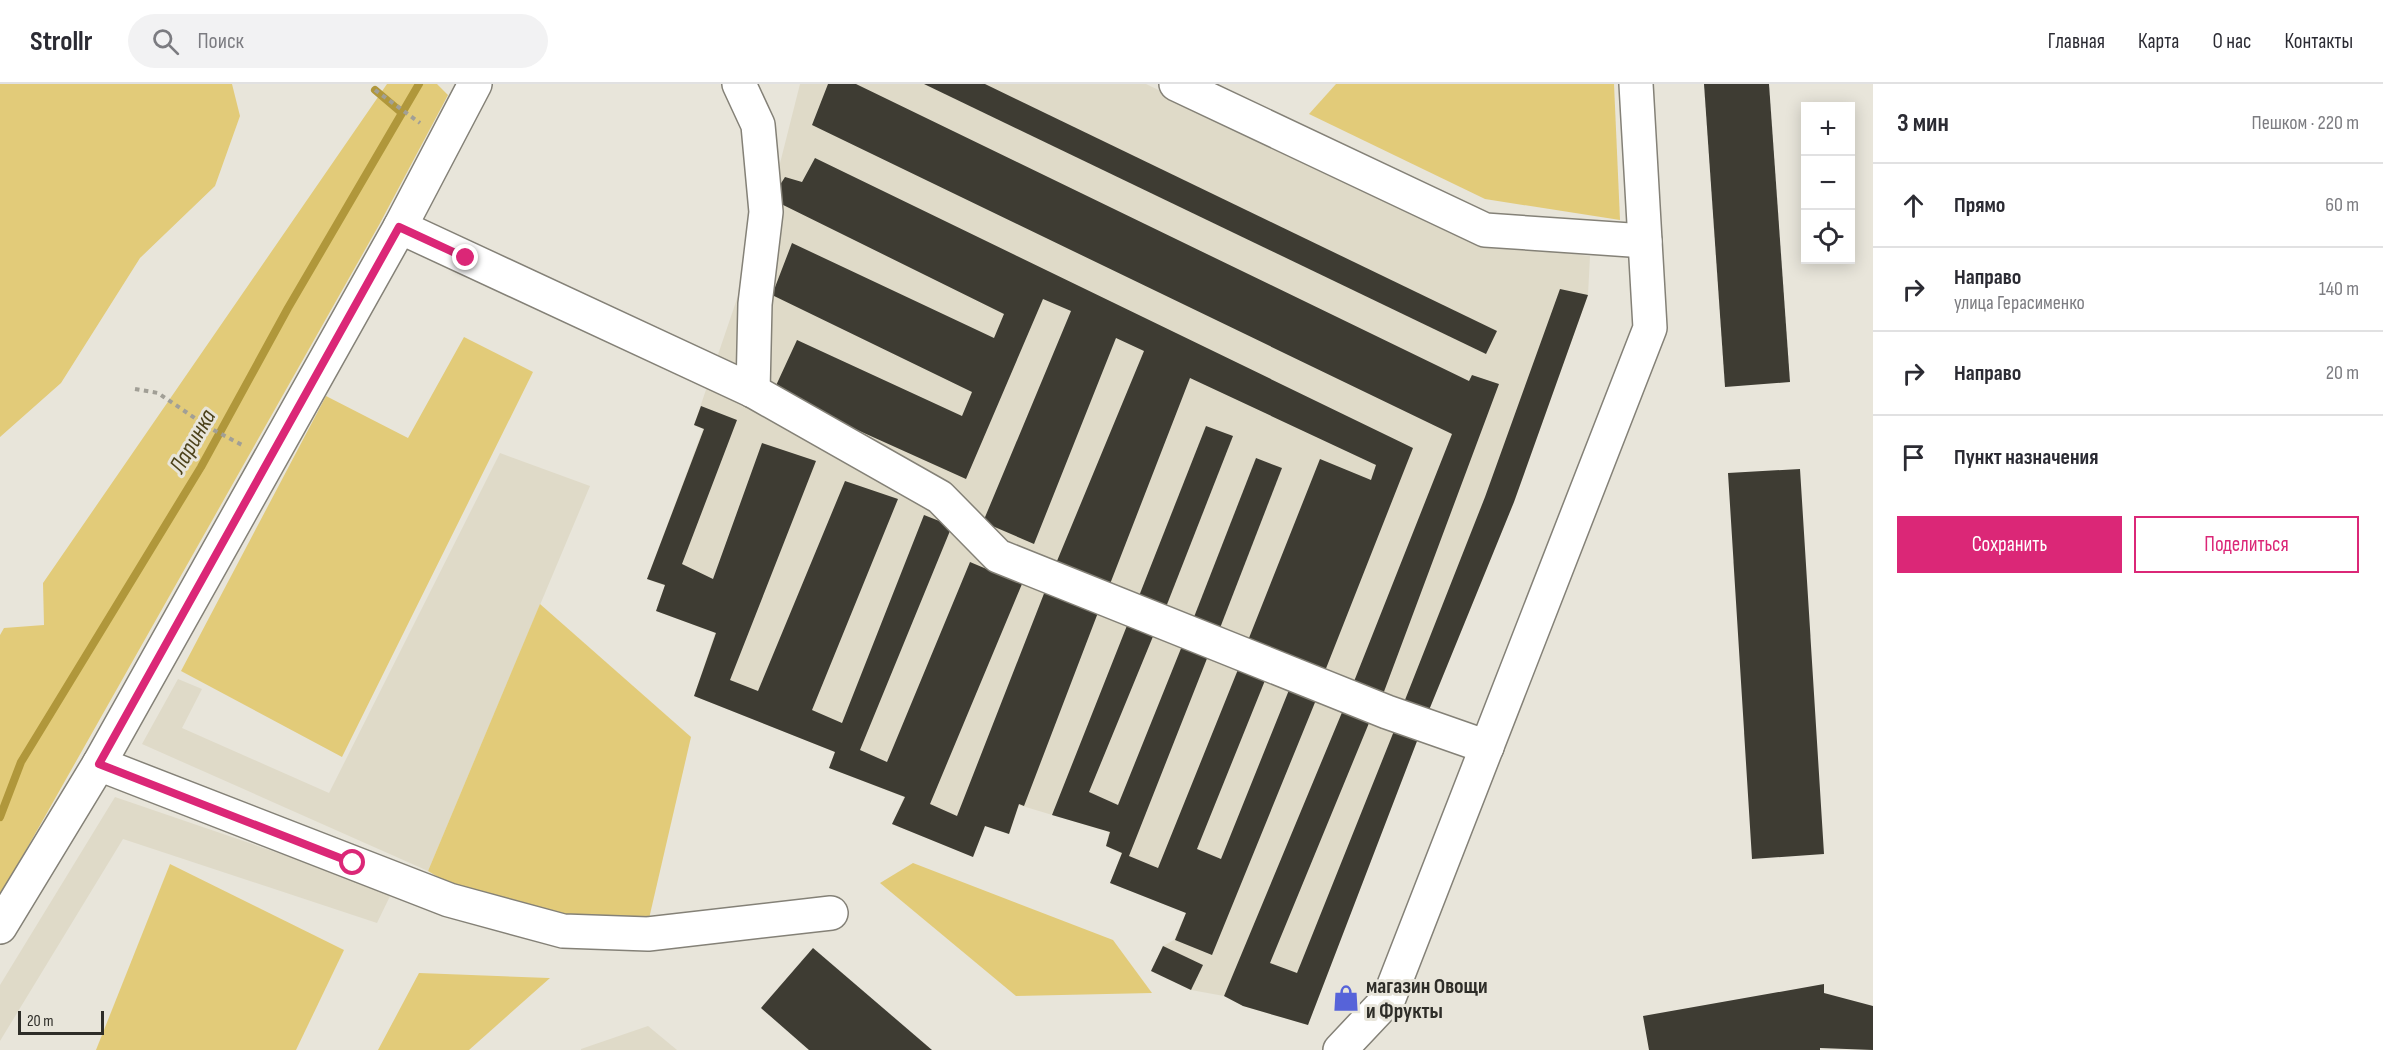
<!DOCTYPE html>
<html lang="ru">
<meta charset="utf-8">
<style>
:root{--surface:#fff;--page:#f2f2f3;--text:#2b2b33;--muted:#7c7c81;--line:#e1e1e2;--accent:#db2777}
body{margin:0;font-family:"Sofia Sans Condensed",sans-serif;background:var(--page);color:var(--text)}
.controls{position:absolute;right:18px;top:18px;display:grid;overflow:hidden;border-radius:0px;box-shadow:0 3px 15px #0003}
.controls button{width:54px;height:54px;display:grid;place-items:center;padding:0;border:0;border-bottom:2px solid var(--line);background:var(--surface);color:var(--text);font:30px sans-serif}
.scale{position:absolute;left:18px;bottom:15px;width:86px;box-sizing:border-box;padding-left:6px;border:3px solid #2e2d28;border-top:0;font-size:16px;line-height:21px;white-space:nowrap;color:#2e2d28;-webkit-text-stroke:4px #e8e5da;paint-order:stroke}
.stop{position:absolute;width:18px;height:18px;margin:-14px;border:4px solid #db2777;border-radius:50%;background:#fff}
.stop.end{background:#db2777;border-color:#fff;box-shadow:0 2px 6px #0008}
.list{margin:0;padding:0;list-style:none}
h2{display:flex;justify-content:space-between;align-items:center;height:78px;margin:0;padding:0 24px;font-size:26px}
h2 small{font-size:20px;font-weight:400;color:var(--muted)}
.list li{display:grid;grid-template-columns:39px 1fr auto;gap:18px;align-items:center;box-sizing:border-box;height:84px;padding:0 24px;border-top:2px solid var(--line)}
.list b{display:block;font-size:22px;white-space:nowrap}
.list p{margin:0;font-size:20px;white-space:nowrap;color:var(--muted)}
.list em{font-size:20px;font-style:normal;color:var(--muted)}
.actions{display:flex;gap:12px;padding:18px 24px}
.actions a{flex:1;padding:14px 0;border:2px solid var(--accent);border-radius:0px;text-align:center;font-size:21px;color:var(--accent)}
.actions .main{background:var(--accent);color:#fff}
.icon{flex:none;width:33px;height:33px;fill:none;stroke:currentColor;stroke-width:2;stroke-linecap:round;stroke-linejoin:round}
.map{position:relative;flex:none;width:1873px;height:966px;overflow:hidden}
header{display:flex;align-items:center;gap:36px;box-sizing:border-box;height:84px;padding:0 30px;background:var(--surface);border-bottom:2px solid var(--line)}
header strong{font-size:28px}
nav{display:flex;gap:33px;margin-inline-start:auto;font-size:21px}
.search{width:420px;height:54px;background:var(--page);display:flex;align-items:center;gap:15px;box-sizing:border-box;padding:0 21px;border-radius:33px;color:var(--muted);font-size:22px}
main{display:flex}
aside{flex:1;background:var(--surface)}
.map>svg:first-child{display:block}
.built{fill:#dfdac8}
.green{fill:#e2cb79}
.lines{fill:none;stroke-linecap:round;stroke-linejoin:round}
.stream{stroke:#b0973b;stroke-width:8}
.building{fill:#3e3c33}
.minor-casing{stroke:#848177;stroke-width:36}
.path{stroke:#a19f96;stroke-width:4;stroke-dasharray:4.5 4.5;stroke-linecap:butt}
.minor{stroke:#fff;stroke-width:33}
.route{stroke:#db2777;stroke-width:8}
.labels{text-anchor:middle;stroke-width:6;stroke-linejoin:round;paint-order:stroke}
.poi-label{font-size:22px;font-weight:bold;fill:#2e2d28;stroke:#e8e5da;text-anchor:start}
.water-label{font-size:24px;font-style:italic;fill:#4c421b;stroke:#e8e5da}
</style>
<header>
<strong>Strollr</strong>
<div class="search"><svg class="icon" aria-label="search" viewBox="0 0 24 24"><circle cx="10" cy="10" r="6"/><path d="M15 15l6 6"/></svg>Поиск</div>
<nav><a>Главная</a><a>Карта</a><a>О нас</a><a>Контакты</a></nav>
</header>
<main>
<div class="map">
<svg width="1873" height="966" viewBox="0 0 1873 966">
<rect width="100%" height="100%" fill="#e8e5da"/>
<g class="built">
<path d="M800 0H1146L1480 159 1590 172 1588 211 1514 418 1427 631 1308 941 1243 922 1224 912 1191 906 1151 887 1163 862 1174 856 1186 829 1110 799 1122 770 1106 762 1109 748 1019 721 1009 750 985 742 973 773 892 740 904 713 829 684 835 668 694 612 715 549 656 527 665 502 647 495 703 345 694 341 771 115Z"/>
<path d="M500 369 590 402 428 787 142 660 178 595 202 605 182 644 329 709Z"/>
<path d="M115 713 392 808 377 839 123 755 0 957V901Z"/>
<path d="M648 942 677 966H581V965Z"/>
</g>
<g class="green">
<path d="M0 0H232L240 32 215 102 140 174 61 299 0 353Z"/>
<path d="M387 0H437L448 11 379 141 0 812V551L4 544 44 541 43 499Z"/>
<path d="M1336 0H1614L1620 136 1485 115 1309 30Z"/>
<path d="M464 253 533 288 342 673 181 587 326 312 408 354Z"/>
<path d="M540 520 691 653 648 839 562 836 456 804 428 787Z"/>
<path d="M913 779 1113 856 1152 909 1016 912 880 799Z"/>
<path d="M170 780 344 866 296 966H96Z"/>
<path d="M419 889 549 894H550L469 966H378Z"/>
</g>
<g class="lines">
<g class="stream">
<path d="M375 6 402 29"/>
<path d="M0 733 21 678 201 383 288 224 419 0"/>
</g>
</g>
<g class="building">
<path d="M828 0H856L1469 297 1472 291 1499 300 1382 613 1353 600 1452 350 812 41Z"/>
<path d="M924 0H985L1497 247 1486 270Z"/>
<path d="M1704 0H1769L1790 298 1725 303Z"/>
<path d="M815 74 1413 364 1325 587 1247 559 1320 375 1371 396 1376 381 1190 294 1110 500 1057 477 1144 267 1116 254 1034 460 983 438 1071 227 1043 215 966 395 773 308 797 256 962 332 972 308 772 211 792 159 994 254 1004 230 771 115 785 93 802 98Z"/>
<path d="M1560 205 1588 211 1514 418 1427 631 1403 621 1485 413Z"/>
<path d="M701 322 737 336 682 480 713 495 762 359 816 377 730 596 758 607 845 397 898 415 812 626 842 639 924 431 952 442 860 666 887 678 970 478 1022 500 930 720 957 732 1045 507 1099 526 1024 722 1019 720 1009 750 985 742 973 773 892 740 905 713 829 684 835 668 694 612 716 549 656 527 665 501 647 495 704 345 694 341Z"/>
<path d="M1206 342 1233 352 1166 523 1139 512Z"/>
<path d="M1256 374 1282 384 1220 544 1194 533Z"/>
<path d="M1800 385 1824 770 1752 775 1728 389Z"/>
<path d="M1128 539 1154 550 1089 708 1118 721 1182 562 1208 572 1129 772 1158 784 1239 583 1266 594 1197 765 1221 775 1289 606 1316 616 1212 871 1175 856 1186 829 1110 799 1122 769 1106 762 1110 748 1052 731Z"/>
<path d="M1343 626 1369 639 1270 879 1297 889 1396 642 1419 652 1308 941 1243 922 1224 912Z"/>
<path d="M1163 862 1203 881 1191 906 1151 887Z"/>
<path d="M813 864 932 966H809L761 924Z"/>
<path d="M1824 900V909L1873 922V966L1820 964V966H1649L1643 932Z"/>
</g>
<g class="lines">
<defs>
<g id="minor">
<path d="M739 0 758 41 766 128 755 220 753 307"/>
<path d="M1176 0 1485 146 1645 157"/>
<path d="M400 143 753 307 940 413 998 472 1387 628 1487 663"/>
<path d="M99 680 449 816 563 847 648 850 831 829"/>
<path d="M0 843 99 680 400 143 475 0"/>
<path d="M1340 966 1389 914 1650 244 1636 0"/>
</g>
</defs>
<use href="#minor" class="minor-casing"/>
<g class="path">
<path d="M375 6 420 39"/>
<path d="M135 305 158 309 208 343 242 361"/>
</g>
<use href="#minor" class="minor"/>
</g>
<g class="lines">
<path class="route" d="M353 779 99 680 399 143 466 174"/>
</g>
<defs>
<symbol id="shop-bare" viewBox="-9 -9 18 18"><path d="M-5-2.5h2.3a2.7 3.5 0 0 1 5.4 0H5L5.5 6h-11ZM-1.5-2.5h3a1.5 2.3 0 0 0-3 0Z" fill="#5663d9" stroke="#e8e5da" stroke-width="2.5" paint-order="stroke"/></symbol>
</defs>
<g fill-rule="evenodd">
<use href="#shop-bare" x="1327" y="895" width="38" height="38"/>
</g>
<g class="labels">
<g class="poi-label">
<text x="1366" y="909">магазин Овощи<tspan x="1366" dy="25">и Фрукты</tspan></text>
</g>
<g class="water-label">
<text transform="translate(192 357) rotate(-60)" y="8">Ларинка</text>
</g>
</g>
</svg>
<div class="controls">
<button>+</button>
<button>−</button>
<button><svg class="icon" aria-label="locate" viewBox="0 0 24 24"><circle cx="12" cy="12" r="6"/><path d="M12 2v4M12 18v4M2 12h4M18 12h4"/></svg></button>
</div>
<div class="scale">20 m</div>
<div class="stop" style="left:353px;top:779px"></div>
<div class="stop end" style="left:466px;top:174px"></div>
</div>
<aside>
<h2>3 мин<small>Пешком · 220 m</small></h2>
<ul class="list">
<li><svg class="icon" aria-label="ahead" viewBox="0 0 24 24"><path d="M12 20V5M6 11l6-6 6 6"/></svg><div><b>Прямо</b></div><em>60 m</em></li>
<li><svg class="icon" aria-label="right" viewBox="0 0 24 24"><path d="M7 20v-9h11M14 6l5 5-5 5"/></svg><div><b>Направо</b><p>улица Герасименко</p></div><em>140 m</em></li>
<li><svg class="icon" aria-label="right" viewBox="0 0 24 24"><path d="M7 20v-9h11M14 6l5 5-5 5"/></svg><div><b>Направо</b></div><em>20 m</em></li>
<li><svg class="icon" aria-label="arrive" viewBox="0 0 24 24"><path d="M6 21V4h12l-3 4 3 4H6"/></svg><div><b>Пункт назначения</b></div></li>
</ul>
<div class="actions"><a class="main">Сохранить</a><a>Поделиться</a></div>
</aside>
</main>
